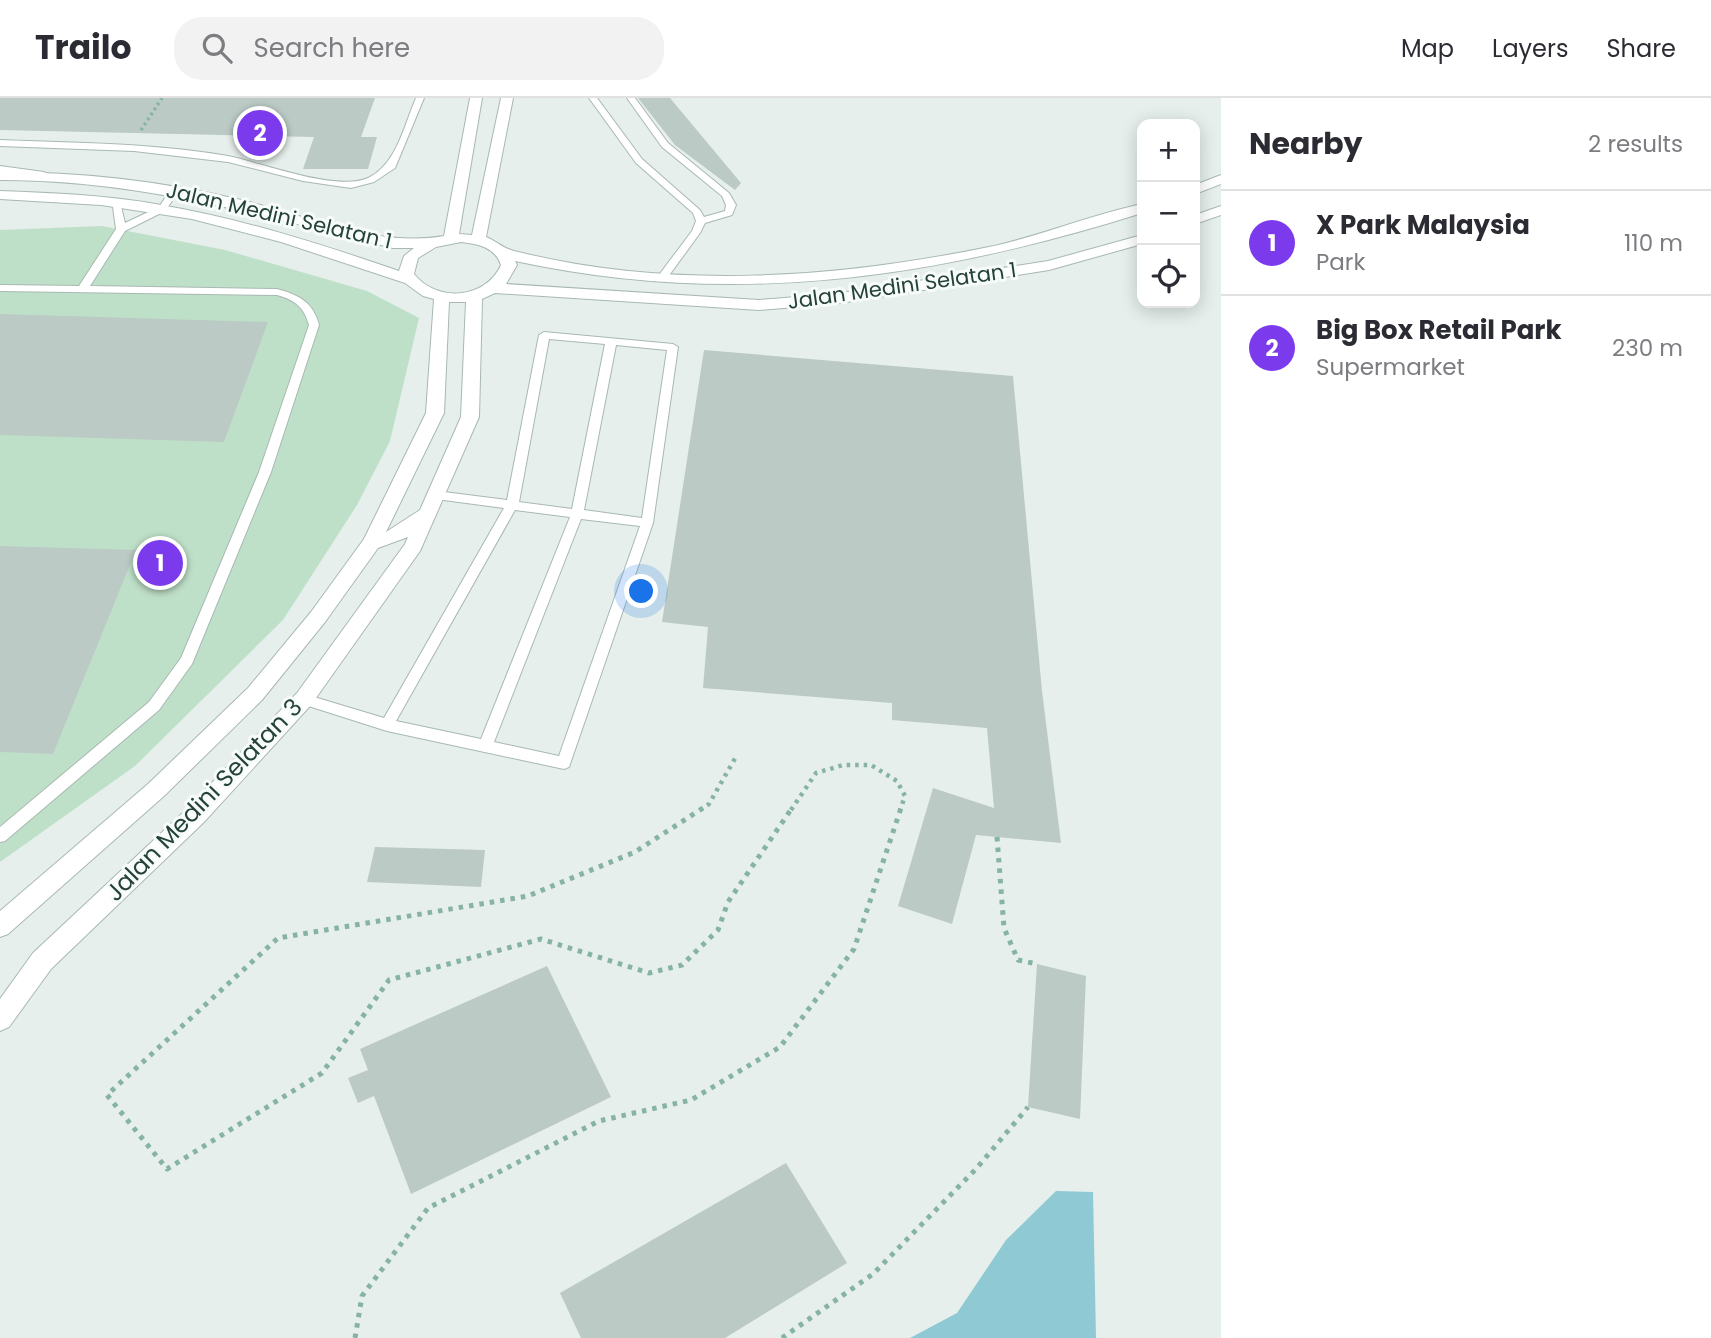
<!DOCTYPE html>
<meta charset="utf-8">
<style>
:root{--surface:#fff;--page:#f2f2f3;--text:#2b2b33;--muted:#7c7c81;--line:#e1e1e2;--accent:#7c3aed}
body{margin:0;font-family:Poppins,sans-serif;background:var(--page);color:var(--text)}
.controls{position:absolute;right:21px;top:21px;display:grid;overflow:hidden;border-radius:14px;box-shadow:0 4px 18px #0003}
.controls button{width:63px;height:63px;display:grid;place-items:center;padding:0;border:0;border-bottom:2px solid var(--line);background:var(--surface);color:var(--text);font:35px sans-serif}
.you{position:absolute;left:642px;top:494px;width:24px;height:24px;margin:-18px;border:5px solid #fff;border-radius:50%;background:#1a73e8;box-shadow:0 0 0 10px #1a73e833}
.badge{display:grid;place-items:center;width:46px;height:46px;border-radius:50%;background:var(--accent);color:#fff;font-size:23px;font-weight:700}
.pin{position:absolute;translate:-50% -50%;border:4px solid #fff;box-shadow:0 2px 7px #0006}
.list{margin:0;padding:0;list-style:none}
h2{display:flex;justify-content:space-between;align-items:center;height:91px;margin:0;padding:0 28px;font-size:30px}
h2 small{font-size:23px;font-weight:400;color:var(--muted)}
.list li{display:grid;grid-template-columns:46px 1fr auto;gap:21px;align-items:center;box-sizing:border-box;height:105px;padding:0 28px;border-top:2px solid var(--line)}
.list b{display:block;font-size:26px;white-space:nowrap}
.list p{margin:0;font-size:23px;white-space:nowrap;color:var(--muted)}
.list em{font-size:23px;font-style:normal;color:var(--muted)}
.icon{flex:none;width:38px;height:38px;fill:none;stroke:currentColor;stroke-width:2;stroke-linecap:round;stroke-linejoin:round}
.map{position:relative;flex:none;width:1221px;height:1240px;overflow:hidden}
header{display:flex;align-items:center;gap:42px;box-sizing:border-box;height:98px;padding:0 35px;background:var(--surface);border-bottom:2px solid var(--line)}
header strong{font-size:33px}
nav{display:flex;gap:38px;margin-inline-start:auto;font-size:24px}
.search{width:490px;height:63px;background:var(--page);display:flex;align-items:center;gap:18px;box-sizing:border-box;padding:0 24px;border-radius:28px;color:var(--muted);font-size:26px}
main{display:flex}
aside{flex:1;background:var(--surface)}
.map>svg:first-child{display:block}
.green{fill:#bfe0c8}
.water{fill:#8ec9d4}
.building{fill:#bbcac4}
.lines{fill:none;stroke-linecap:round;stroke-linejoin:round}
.lane-casing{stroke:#a8b8b2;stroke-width:2}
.street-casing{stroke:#a8b8b2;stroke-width:2}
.path-far2{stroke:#86b3a5;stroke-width:3.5;stroke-dasharray:2.5 3.5;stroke-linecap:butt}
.path-far1{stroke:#86b3a5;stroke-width:4.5;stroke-dasharray:3.5 5;stroke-linecap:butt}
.path{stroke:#86b3a5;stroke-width:5;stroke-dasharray:4.5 6;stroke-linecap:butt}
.lane{fill:#fff;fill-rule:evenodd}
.street{fill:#fff;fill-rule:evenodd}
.labels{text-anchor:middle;stroke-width:6;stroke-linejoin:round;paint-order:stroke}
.far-street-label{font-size:21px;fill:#24423a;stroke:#f7fbf9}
.street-label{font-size:24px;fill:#24423a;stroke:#f7fbf9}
</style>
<header>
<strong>Trailo</strong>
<div class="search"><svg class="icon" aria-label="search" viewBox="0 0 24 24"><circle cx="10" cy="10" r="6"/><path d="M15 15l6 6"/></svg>Search here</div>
<nav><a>Map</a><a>Layers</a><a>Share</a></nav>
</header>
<main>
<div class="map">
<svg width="1221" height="1240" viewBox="0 0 1221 1240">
<rect width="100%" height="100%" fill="#e6efeb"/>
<path class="green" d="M102 128 225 152 367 193 419 220 390 343 357 407 283 522 135 668 0 764V132Z"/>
<path class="water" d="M1056 1093 1093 1094 1096 1240H910L957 1215 1006 1142Z"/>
<g class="building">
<path d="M0 0H375L361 39H377L368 71H303L314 39 0 32Z"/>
<path d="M638 0H670L741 85 735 92 675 47Z"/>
<path d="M0 216 268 224 224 344 0 337Z"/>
<path d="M704 252 1013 278 1042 593 1061 745 976 737 952 826 898 808 933 690 994 710 987 630 892 622V605L703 590 708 529 662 524Z"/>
<path d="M0 448 136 452 53 656 0 654Z"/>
<path d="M375 749 485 752 481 789 367 784Z"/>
<path d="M1037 866 1086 878 1080 1021 1028 1009Z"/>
<path d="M547 868 611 999 411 1096 374 998 358 1005 348 980 368 972 360 951Z"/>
<path d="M786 1065 847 1165 725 1240H581L560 1195Z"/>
</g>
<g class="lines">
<defs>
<g id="lane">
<path d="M416 0H424L395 70 374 84 351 90 303 83 228 64 134 53 0 48V42C76 45 153 45 228 58 262 65 337 94 368 80 397 66 404 27 416 0Z"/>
<path d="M589 0H597L642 61 700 112 704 119 725 113 726 107 722 98 662 49 627 0H635L668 45 729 95 736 107 732 117 705 125 700 135 665 183 656 181 692 133 696 123 693 115 636 65Z"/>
<path d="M0 68 44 74 49 77 44 80 0 74Z"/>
<path d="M174 90 179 93 165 113 125 133 90 188 277 191C299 197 313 204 319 227L271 374 192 566 159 612 5 743 0 744V729L149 604 181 560 259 374 309 227C304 209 295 202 277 197L0 193V187L79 188 116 131 112 102 120 104 125 125 159 109 171 91Z"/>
<path d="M544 234 673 246 678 249 653 425 569 669 564 671 387 633 299 605 297 601 299 597 304 596 384 620 504 410 436 401 430 397 436 393 507 402 539 237ZM549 241 605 246 572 411 519 404ZM616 247 667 252 642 420 584 412ZM515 412 570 419 481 641 396 623ZM581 421 640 428 559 658 494 644Z"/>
</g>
<g id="street">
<path d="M470 0H482L459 136 472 137 501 0H513L486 139C496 143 504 151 514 153 670 192 832 181 989 149 1041 138 1090 117 1142 106V115C933 181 732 210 515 163L517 167 506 186 759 202 834 196 1048 163 1142 137V146L1049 172 834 206 759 212 495 195 482 201 479 319 420 453 311 607 204 724 51 871 9 929 0 933V901L33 855 188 710 297 595 405 446 408 439 378 450 325 524 262 602 164 698 8 836 0 839V813L148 686 248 590 311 514 364 441 426 315 434 201 423 198 405 185 281 144 192 121 101 107 0 101V93C54 95 108 97 161 107 242 121 321 146 399 173L404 158 414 150H393C260 117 139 82 0 82V74C79 74 160 83 237 101 304 116 375 150 444 138ZM461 144C478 146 495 149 501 167 486 201 437 205 414 176L418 160 436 149ZM449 204H466L461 319 420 412 386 434 444 315Z"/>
<path d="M1221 77V86L1195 96V87Z"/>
<path d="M1221 108V117L1195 126V117Z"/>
</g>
</defs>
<use href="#lane" class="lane-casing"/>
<use href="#street" class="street-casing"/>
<path class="path-far2" d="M141 32 162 0"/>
<g class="path-far1">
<path d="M700 712 709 706 737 657"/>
<path d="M791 712 816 675 843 667H871L897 683 905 698 900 712"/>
</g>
<g class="path">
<path d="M703 710 635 754 528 798 278 840 107 997 167 1071 322 975 389 882 541 841 649 875 682 867 718 832 728 804 792 710"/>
<path d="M997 739 1004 830 1018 862 1037 866"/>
<path d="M355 1240 362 1198 428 1110 599 1023 691 1002 780 949 854 851 901 710"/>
<path d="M782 1240 873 1176 976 1071 1028 1009"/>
</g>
<use href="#lane" class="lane"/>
<use href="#street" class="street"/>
</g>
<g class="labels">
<g class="far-street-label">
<text transform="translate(279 118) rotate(13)" y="7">Jalan Medini Selatan 1</text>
<text transform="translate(902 188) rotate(-8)" y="7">Jalan Medini Selatan 1</text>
</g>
<g class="street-label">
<text transform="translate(204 702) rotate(-46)" y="8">Jalan Medini Selatan 3</text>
</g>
</g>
</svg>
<div class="controls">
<button>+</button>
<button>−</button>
<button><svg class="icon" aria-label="locate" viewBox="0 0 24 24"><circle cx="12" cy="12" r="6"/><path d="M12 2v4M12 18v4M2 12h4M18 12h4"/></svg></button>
</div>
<div class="you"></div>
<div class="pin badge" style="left:160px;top:465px">1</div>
<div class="pin badge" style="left:260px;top:35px">2</div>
</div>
<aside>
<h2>Nearby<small>2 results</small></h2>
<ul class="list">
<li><span class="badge">1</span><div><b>X Park Malaysia</b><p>Park</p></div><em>110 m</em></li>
<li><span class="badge">2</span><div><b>Big Box Retail Park</b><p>Supermarket</p></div><em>230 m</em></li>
</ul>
</aside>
</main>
